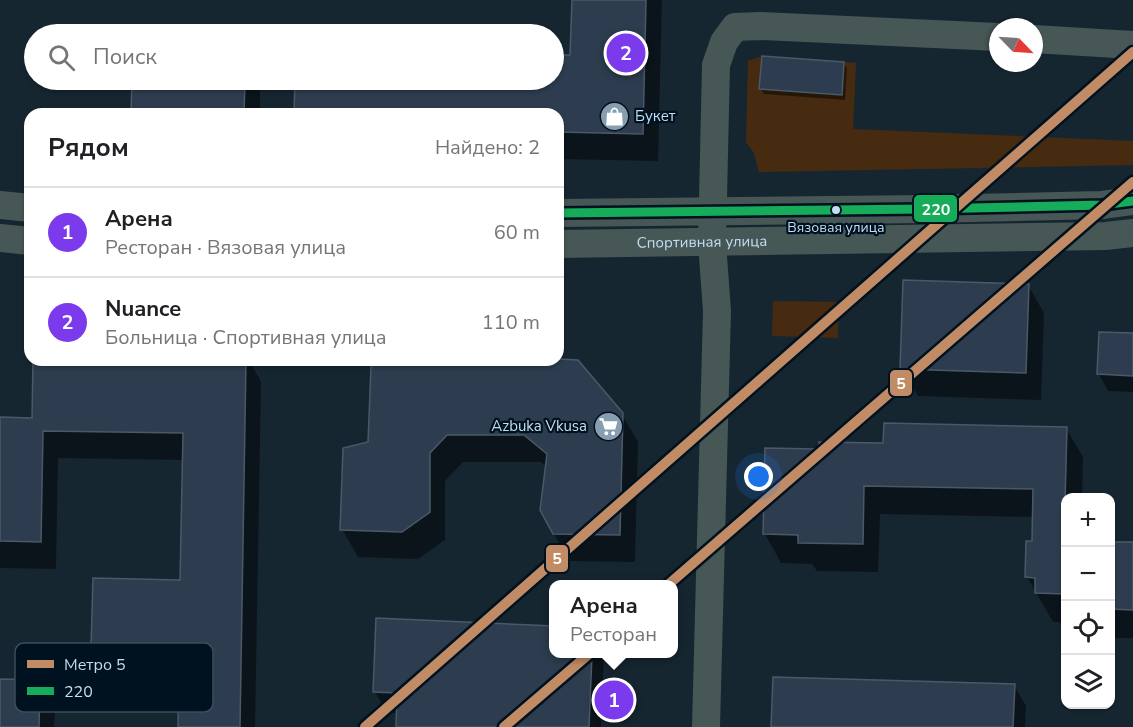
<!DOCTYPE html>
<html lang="ru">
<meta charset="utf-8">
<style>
:root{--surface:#fff;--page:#f6f6f6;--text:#202124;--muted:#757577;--line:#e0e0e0;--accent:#7c3aed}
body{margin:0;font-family:"Nunito Sans",sans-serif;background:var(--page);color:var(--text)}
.controls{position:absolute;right:18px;bottom:18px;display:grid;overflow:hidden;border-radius:12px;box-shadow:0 2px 4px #0004}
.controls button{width:54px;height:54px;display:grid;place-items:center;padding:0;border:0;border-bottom:2px solid var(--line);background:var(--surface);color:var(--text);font:30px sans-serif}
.compass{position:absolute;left:989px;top:18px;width:54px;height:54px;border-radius:50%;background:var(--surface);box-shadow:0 2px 4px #0004;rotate:115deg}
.you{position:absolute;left:759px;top:477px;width:21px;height:21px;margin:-15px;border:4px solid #fff;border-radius:50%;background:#1a73e8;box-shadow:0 0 0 9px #1a73e833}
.badge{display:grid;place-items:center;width:39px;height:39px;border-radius:50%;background:var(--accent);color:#fff;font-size:20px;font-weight:700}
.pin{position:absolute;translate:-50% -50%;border:3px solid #fff;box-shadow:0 2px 6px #0006}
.popup{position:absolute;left:549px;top:580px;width:129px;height:78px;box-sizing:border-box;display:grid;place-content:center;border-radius:12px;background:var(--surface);filter:drop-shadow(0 2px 4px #0005);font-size:20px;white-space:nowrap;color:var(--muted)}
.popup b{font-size:22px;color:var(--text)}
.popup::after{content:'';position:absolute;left:50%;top:100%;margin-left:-12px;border:12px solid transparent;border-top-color:var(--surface)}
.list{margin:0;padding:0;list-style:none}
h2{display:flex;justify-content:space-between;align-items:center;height:78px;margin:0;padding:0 24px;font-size:26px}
h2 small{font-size:20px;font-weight:400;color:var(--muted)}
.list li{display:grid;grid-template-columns:39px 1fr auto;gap:18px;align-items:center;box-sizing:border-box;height:90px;padding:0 24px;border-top:2px solid var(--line)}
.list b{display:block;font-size:22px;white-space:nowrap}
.list p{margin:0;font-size:20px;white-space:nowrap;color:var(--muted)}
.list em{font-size:20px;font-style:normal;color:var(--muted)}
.icon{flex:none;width:33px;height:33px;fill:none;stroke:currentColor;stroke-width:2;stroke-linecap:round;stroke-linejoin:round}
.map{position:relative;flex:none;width:1133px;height:727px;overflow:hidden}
.search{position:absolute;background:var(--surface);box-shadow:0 2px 4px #0004;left:24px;top:24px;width:540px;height:66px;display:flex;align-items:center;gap:15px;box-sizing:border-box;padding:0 21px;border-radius:33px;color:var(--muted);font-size:22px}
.panel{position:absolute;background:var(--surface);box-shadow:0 2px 4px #0004;left:24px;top:108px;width:540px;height:258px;border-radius:18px}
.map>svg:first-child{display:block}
.green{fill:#472b10}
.shadow{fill:#0007}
.building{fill:#2d3d4f;stroke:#4b5966;stroke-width:1.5}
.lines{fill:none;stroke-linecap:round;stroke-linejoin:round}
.minor{stroke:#465756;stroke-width:28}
.bus-1-casing{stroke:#00111f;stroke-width:14}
.bus-1{stroke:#16ac5a;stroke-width:9}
.metro-1-casing{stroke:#00111f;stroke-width:15}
.metro-1{stroke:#c18c65;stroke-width:10}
.bus-dot{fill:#c2def3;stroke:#00111f;stroke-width:2}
.labels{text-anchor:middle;stroke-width:4.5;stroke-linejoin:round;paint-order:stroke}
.bus-label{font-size:14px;fill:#c2def3;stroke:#00111f}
.poi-label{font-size:15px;fill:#c2def3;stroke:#00111f;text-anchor:start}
.street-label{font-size:15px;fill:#c2def3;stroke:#00111f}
.key{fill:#00111f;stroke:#3a4e5f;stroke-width:1.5}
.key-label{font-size:16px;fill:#c2def3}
.line-badge{stroke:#00111f;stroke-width:2}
.badge-label{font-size:16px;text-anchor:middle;font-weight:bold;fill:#fff}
</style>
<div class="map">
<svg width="1133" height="727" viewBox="0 0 1133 727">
<rect width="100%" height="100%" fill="#162631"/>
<g class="green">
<path d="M762 56 760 89 842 95 844 62 856 63 853 129 1133 141V165L759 172 754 153 746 142 748 61Z"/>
<path d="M773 301 839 302 838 338 772 336Z"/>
</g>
<g class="shadow">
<path d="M573 0H662L658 161 558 159V114H295L296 80H554V56L572 57Z"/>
<path d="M843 63 847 68 845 100 764 94 761 89Z"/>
<path d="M134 80H260V114H133Z"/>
<path d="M1028 285 1044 313 1041 400 918 396 902 369Z"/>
<path d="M1133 335V392L1108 391 1099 374Z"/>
<path d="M35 360H249L261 382 255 727H179L180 676 109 675 93 647 94 580 182 581 184 460 58 458 56 569 0 568V419H34Z"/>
<path d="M621 413 638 442 635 562 570 561 554 534 547 467 541 462H463L445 481V540L418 559 358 557 342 529 369 443Z"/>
<path d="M1066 428 1083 457 1082 498H1066V632L1059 622H1053L1027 577 1033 543 1034 517 880 514 878 572 817 571 812 564 781 563 765 534 767 450 820 451Z"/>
<path d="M1110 543 1133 544V638H1110Z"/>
<path d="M554 627V654H604L601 727H397L398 713H387L375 692Z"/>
<path d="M0 680 39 681 55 709 54 727H0Z"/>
<path d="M1014 685 1026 706 1025 727H773Z"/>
</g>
<g class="building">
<path d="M572 0H646L643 134 558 132V114H294L295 80H554V55H570Z"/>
<path d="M762 56 844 62 842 95 759 89Z"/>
<path d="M132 80H245L244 114H131Z"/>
<path d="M903 280 1029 284 1026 373 900 369Z"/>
<path d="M1099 332 1133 333V376L1097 374Z"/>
<path d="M558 359 578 360 623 413 620 535 553 534 540 510 547 454 524 435H447L430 453V512L402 532 340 530 343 448 368 442 371 367 381 360Z"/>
<path d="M33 360H246L240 727H178L179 649 91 647 93 578 180 580 183 433 43 431 41 542 0 541V417L32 418Z"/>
<path d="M884 423 1067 427 1064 541H1065V594L1035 593V578L1025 577 1026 541H1032L1033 489 864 486 863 544 798 543V535L763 534 765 448 819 449V442L883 443Z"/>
<path d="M1110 542H1133V610L1110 609Z"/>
<path d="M376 618 554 626V654H592L589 727H396L397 693 373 692Z"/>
<path d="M773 677 1015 684 1013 727H771Z"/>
<path d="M0 679 40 680 39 727H0Z"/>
</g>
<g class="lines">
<g class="minor">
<path d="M1034 39 1133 45"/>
<path d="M0 205 30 208"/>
<path d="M558 213 925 209 1102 205 1133 201"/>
<path d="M0 238 30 241"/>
<path id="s1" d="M558 244 1106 236 1133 233"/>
<path d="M706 727 717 311 712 243 716 65 724 42 735 27 760 26 998 37"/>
</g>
<defs>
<path id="bus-1" d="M558 213 925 209 1102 205 1133 201"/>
</defs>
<use href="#bus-1" class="bus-1-casing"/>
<use href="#bus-1" class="bus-1"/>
<defs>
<g id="metro-1">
<path d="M669 584 1133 182"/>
<path d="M365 727 1133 52"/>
<path d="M504 727 589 654"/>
</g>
</defs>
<use href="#metro-1" class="metro-1-casing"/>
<use href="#metro-1" class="metro-1"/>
</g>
<defs>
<symbol id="shop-disc" viewBox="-11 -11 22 22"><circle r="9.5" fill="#869eaf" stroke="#00111f"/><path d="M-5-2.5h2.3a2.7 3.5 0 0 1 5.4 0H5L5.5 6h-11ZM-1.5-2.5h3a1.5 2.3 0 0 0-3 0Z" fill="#fff"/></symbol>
<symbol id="supermarket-disc" viewBox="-11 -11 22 22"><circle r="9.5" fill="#869eaf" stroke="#00111f"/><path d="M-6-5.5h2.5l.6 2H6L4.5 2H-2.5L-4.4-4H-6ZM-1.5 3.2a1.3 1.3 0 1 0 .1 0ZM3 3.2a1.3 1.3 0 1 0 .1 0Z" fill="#fff"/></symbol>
</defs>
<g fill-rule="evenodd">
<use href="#shop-disc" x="598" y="100" width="33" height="33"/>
<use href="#supermarket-disc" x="592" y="410" width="33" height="33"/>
</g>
<circle class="bus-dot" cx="836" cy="210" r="5"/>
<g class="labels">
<g class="bus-label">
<text x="836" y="232">Вязовая улица</text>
</g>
<g class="poi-label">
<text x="635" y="121">Букет</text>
<text x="587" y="431" text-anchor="end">Azbuka Vkusa</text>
</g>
<g class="street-label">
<text dy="5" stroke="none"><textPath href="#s1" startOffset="144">Спортивная улица</textPath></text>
</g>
</g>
<rect x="15" y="643" width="198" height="69" rx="9" class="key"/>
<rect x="27" y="660" width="27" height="8" fill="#c18c65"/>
<rect x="27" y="687" width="27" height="8" fill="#16ac5a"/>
<g class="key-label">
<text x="64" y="670">Метро 5</text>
<text x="64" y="697">220</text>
</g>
<g class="line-badge">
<rect x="913" y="194" width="45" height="29" rx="6" fill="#16ac5a"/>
<rect x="889" y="369" width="24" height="28" rx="6" fill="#c18c65"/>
<rect x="545" y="544" width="24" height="29" rx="6" fill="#c18c65"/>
</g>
<g class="badge-label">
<text x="936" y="215">220</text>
<text x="901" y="389">5</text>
<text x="557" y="564">5</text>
</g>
</svg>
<div class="controls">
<button>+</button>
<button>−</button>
<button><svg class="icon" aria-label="locate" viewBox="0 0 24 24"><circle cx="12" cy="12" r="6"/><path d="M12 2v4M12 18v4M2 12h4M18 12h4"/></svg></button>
<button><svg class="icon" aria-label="layers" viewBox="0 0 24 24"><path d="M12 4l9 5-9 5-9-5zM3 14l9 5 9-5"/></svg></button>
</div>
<svg class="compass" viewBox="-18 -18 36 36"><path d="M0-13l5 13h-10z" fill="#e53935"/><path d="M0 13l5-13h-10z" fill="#757577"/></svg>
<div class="you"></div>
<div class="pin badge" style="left:614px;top:700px">1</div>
<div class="popup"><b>Арена</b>Ресторан</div>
<div class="pin badge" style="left:626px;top:53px">2</div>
<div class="search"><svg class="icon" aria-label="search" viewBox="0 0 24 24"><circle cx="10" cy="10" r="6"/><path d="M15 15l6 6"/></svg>Поиск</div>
<section class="panel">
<h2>Рядом<small>Найдено: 2</small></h2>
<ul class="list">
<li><span class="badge">1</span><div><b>Арена</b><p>Ресторан · Вязовая улица</p></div><em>60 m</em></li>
<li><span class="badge">2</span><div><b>Nuance</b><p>Больница · Спортивная улица</p></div><em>110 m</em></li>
</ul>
</section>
</div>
